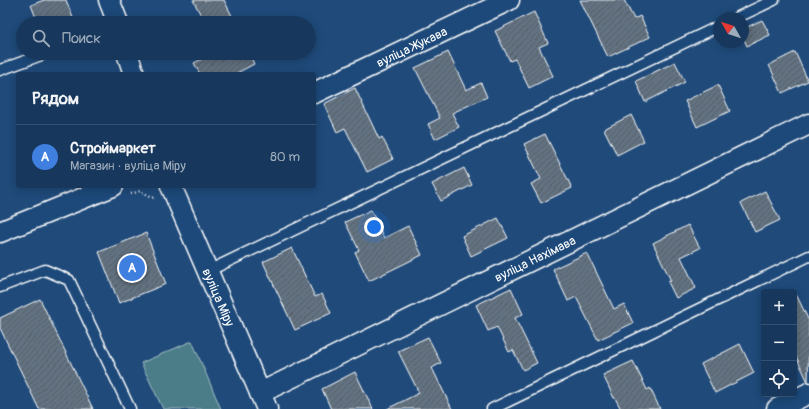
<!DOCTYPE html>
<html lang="ru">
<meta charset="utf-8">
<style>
:root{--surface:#17385c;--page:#244365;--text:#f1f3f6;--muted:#9eacbb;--line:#365272;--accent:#ff9aa2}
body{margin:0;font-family:Pangolin,sans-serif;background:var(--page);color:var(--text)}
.controls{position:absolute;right:12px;bottom:12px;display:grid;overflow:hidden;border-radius:4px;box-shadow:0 2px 10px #0003}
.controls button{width:36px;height:36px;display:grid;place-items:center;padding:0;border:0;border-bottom:1px solid var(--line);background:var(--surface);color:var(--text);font:20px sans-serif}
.compass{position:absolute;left:713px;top:12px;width:36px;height:36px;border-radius:50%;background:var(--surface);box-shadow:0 2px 10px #0003;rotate:309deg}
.you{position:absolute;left:374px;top:227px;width:14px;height:14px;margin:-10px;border:3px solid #fff;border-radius:50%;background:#1a73e8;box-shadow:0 0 0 6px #1a73e833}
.badge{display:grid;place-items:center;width:26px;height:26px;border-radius:50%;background:var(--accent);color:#fff;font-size:13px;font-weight:700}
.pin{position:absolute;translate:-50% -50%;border:2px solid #fff;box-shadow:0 1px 4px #0006}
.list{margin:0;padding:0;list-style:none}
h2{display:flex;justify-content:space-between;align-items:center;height:52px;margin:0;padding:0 16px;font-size:17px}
h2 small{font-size:13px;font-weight:400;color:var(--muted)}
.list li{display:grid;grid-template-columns:26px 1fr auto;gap:12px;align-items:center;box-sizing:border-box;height:64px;padding:0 16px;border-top:1px solid var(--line)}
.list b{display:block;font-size:15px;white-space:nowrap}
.list p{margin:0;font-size:13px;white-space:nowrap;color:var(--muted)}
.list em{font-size:13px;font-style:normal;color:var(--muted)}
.icon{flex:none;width:22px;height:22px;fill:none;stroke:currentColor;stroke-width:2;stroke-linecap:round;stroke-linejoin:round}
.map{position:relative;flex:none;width:809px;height:409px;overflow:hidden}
.search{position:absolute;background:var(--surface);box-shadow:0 2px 10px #0003;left:16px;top:16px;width:300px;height:44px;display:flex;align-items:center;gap:10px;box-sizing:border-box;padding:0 14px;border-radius:22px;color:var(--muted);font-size:15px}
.panel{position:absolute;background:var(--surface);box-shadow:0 2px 10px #0003;left:16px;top:72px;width:300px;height:116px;border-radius:4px}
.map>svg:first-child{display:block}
.park{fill:#4b7d89;stroke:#a5bec4}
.building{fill:url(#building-hatch);stroke:#fff}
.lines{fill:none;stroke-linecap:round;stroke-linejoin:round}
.lane-casing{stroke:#fff;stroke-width:13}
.street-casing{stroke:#fff;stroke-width:23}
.path{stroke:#fff;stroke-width:2.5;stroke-dasharray:1 3;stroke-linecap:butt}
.lane{stroke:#1f4a7a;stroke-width:10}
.street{stroke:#1f4a7a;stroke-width:20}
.labels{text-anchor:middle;stroke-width:4;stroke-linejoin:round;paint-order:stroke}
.street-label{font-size:13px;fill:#fff;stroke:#1f4a7a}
</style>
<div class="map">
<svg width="809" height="409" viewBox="0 0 809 409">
<defs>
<pattern id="building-hatch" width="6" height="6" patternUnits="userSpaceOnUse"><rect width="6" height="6" fill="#627282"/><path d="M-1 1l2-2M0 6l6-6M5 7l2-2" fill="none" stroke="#565d64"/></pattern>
</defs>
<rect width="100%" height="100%" fill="#1f4a7a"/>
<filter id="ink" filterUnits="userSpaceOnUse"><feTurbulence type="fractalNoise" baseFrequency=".025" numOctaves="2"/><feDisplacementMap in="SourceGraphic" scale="8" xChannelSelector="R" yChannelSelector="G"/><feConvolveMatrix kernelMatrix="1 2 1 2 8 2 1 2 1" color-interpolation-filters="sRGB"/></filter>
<g filter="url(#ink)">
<path class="park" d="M192 341 221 409H163L141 363Z"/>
<g class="building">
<path d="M44 0H66L75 23H38L31 5Z"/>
<path d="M193 0H224L233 18 224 23H205Z"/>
<path d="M580 0H624L634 19 640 16 650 37 608 57Z"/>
<path d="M534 12 548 43 539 47 553 76 529 88 515 59 510 61 495 31Z"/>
<path d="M762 20 770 35 747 46 743 37V29Z"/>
<path d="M448 52 466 90 481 83 487 97 452 113 459 127 435 139 428 124 440 118 415 68Z"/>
<path d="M795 52 808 81 782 93 769 65Z"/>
<path d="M214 53H249L254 64 235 74H200L194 63Z"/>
<path d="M675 62 685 82 645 102 636 81Z"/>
<path d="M718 85 730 111 697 127 685 101Z"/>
<path d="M355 88 379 139 382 137 393 159 367 172 345 128 337 132 324 104Z"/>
<path d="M631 115 644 141 617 155 604 129Z"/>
<path d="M545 134 572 188 541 203 531 184 541 179 524 144Z"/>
<path d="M464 168 472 185 441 201 432 184Z"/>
<path d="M765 191 780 220 755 232 741 203Z"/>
<path d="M371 210 384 238 408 226 422 255 369 281 355 252 359 250 345 222Z"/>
<path d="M498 218 508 238 471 256 462 236Z"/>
<path d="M688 225 700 248 681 257 696 288 676 298 668 282 671 281 653 243Z"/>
<path d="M146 233 166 284 119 303 99 252Z"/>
<path d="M292 248 315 297 322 294 331 313 295 330 263 262Z"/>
<path d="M587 253 614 309 624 304 633 323 598 340 576 297 568 301 553 269Z"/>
<path d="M511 288 523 314 515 318 537 363 523 370 513 350 509 352 497 327 488 331 476 305Z"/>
<path d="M794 290 809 321 808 382 794 352Z"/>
<path d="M40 299 80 382 93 409H39L0 328V318Z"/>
<path d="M428 337 441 363 432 368 452 409H387L419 393 398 351Z"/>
<path d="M740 344 754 373 715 393 701 364Z"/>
<path d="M633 361 647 390 650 388 660 409H621L615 398H614L603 375Z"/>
<path d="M355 372 373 409H331L322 389Z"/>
</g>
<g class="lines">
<defs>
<g id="lane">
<path d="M736 18 774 0"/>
<path d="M0 70 47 53"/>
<path d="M208 271 719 26"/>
<path d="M0 287 45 270 69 280 130 409"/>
<path d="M492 409 809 256"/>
</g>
<g id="street">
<path d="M109 0 118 23"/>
<path d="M127 53 134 74"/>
<path id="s1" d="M314 93 509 0"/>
<path id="s2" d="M171 186 267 409"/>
<path d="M0 232 113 186"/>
<path id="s3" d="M260 393 809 124"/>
<path d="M777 409 809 393"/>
</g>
</defs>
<use href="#lane" class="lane-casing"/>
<use href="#street" class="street-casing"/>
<path class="path" d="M131 194 140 191 154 198"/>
<use href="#lane" class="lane"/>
<use href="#street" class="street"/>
</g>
</g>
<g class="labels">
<g class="street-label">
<text dy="5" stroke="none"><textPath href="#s1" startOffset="108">вуліца Жукава</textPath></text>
<text dy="5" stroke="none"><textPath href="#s3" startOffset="306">вуліца Нахімава</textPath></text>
<text dy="5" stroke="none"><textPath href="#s2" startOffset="121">вуліца Міру</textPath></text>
</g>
</g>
</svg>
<div class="controls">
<button>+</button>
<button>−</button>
<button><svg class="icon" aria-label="locate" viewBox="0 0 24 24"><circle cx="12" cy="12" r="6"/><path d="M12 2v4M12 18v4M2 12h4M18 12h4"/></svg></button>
</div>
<svg class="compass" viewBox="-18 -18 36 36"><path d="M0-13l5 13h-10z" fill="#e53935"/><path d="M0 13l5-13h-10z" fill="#9eacbb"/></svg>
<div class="you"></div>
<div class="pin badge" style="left:132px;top:268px;background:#3f7fe0">A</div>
<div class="search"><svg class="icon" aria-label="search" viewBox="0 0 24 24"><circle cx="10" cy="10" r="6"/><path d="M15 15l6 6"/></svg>Поиск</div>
<section class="panel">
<h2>Рядом<small></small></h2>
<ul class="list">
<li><span class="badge" style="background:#3f7fe0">A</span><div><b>Строймаркет</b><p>Магазин · вуліца Міру</p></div><em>80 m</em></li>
</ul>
</section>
</div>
